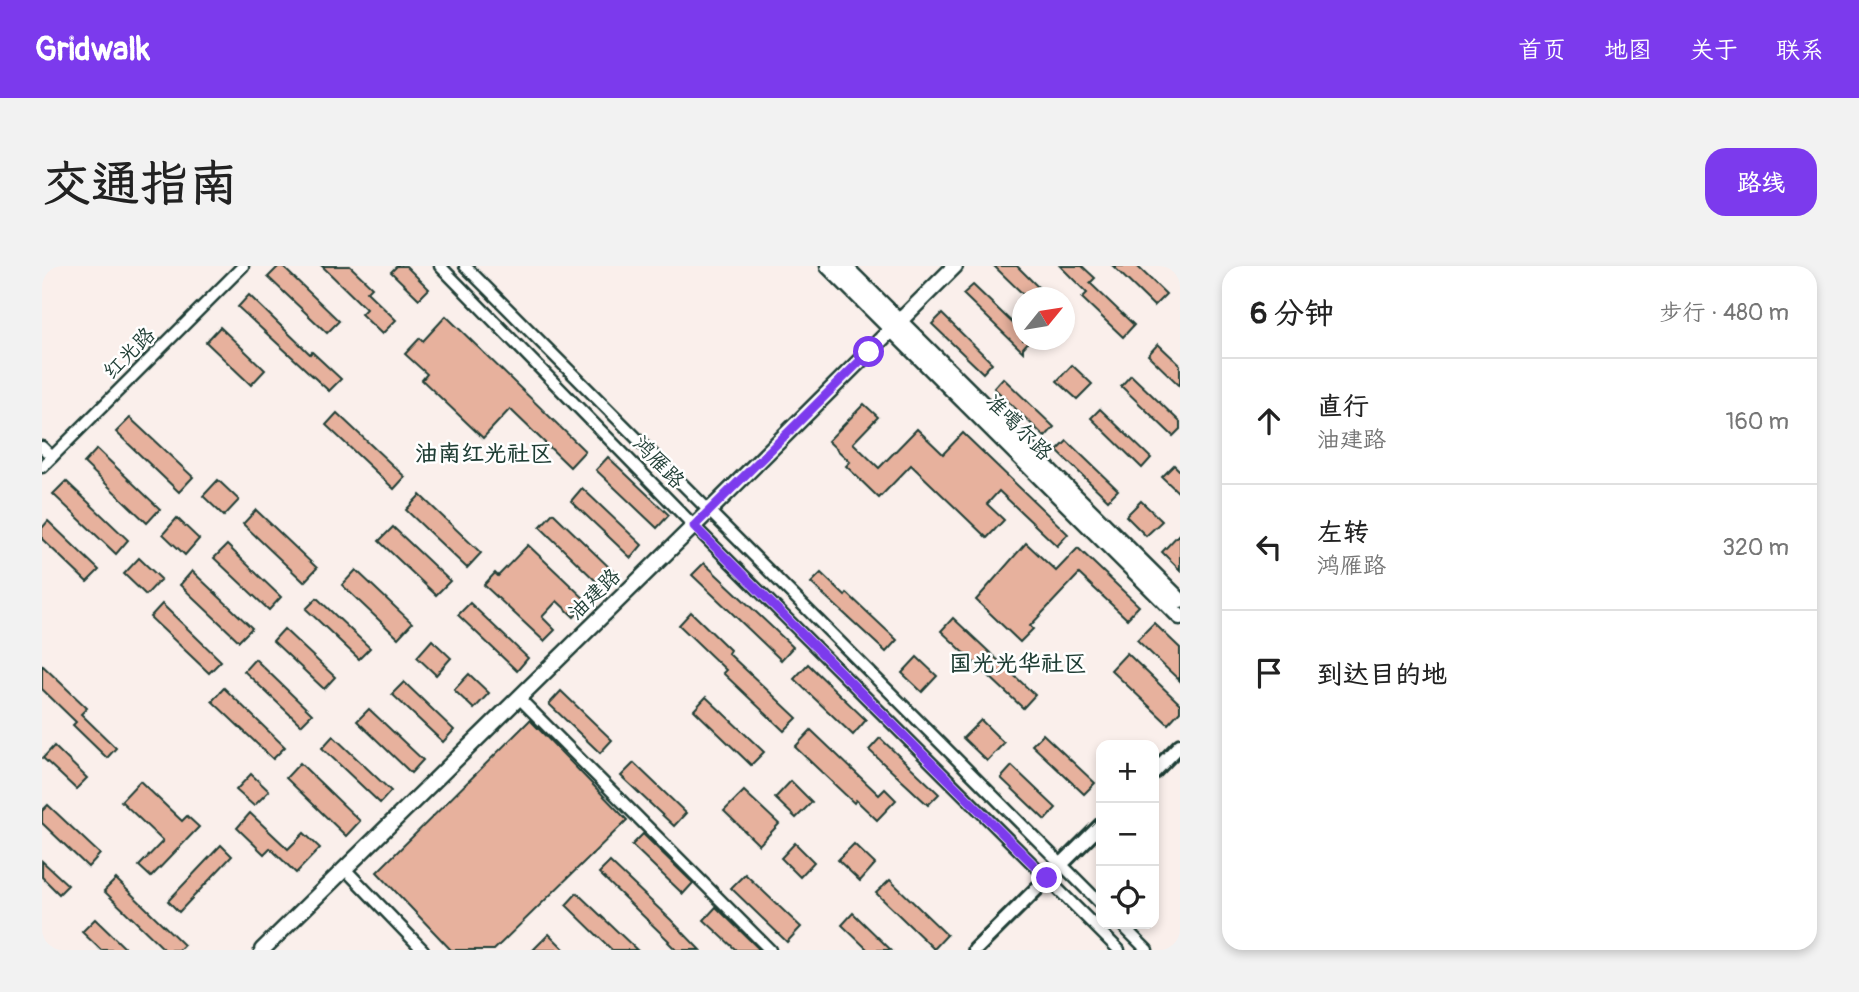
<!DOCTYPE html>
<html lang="zh">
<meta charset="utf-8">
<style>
:root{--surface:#fff;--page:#f2f2f2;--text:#222;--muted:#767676;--line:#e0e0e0;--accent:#7c3aed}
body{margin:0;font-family:Pangolin,"LXGW WenKai TC",sans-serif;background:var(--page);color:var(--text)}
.controls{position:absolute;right:21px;bottom:21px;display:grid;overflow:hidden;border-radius:14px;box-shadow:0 4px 10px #0003}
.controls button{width:63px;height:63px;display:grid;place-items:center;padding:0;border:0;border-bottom:2px solid var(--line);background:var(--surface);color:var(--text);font:35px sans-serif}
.compass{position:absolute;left:970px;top:21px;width:63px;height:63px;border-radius:50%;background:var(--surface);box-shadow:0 4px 10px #0003;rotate:60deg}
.stop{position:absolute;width:21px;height:21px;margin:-16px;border:5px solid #7c3aed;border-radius:50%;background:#fff}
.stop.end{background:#7c3aed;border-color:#fff;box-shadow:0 2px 7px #0008}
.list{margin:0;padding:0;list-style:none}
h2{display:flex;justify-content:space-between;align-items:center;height:91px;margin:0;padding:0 28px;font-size:30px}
h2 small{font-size:23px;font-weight:400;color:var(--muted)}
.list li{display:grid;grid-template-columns:46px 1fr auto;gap:21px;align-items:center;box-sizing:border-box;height:126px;padding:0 28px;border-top:2px solid var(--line)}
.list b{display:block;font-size:26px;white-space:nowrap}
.list p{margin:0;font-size:23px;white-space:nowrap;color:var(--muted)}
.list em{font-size:23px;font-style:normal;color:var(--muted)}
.icon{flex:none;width:38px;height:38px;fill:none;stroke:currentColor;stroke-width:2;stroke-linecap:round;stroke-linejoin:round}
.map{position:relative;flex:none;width:1138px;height:684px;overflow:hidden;border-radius:21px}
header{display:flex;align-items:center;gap:42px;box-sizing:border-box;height:98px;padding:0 35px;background:var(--accent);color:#fff}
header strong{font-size:33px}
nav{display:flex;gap:38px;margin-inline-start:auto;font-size:24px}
.intro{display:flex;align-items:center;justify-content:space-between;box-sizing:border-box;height:168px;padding:0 42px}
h1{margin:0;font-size:49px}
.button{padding:18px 32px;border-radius:21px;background:var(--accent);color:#fff;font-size:24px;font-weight:700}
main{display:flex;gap:42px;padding:0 42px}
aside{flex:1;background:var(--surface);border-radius:21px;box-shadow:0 4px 10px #0003}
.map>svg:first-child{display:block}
.building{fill:#e7b19d;stroke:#1f3d34;stroke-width:2}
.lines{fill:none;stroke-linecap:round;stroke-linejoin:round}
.minor-casing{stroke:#1f3d34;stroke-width:15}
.tertiary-casing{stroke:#1f3d34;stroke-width:18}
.secondary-casing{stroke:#1f3d34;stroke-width:19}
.minor{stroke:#fff;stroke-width:10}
.tertiary{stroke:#fff;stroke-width:12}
.secondary{stroke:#fff;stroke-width:14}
.route{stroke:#7c3aed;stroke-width:9}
.labels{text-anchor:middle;stroke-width:5;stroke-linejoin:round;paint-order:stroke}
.street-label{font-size:21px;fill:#1f3d34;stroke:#fff}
.neighbourhood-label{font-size:23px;font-weight:bold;fill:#1f3d34;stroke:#fff}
</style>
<header>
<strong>Gridwalk</strong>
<nav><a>首页</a><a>地图</a><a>关于</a><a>联系</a></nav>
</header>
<div class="intro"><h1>交通指南</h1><a class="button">路线</a></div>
<main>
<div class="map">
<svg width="1138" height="684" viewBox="0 0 1138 684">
<rect width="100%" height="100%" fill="#faefeb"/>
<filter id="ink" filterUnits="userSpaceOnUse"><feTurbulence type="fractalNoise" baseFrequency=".0143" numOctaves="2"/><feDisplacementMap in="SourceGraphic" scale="14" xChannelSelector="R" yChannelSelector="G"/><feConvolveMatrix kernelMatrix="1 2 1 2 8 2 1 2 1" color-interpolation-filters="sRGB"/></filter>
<g filter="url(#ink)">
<g class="building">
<path d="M237 0H240L297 55 285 67 226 11Z"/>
<path d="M280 0H308L330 21 325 26 354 54 340 68 319 48 324 43Z"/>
<path d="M355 0H364L387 23 377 33 349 6Z"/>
<path d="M952 0H975L1007 32H985Z"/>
<path d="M1018 0H1040L1053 12 1048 17 1092 59 1081 71 1040 32 1045 27Z"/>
<path d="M1071 0H1095L1124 28 1112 40Z"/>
<path d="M931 19 981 67V74H988L981 82V86L921 28Z"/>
<path d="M207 29 268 88 270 86 299 113 287 125 196 41Z"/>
<path d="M900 48 950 97 941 107 890 58Z"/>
<path d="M404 50 543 185 528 201 468 143 441 172 380 114 385 108 363 88 378 72 381 75Z"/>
<path d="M178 61 223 104 209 119 164 76Z"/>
<path d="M1116 78 1138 99V120L1106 89Z"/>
<path d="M1030 99 1050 118 1035 133 1015 115Z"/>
<path d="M1089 109 1138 156V163L1131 170 1079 120Z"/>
<path d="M961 112 1012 161 1003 171 952 122Z"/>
<path d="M822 138 836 151 811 177 837 202 875 163 901 188 921 167 1026 268 1015 280 957 225 945 238 962 254 945 272 869 199 837 232 804 200 808 196 786 175Z"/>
<path d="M1058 143 1109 192 1100 202 1049 152Z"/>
<path d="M295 147 363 211 352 223 284 159Z"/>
<path d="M88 152 151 211 137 226 74 166Z"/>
<path d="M1025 175 1076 224 1066 234 1015 185Z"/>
<path d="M55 183 118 243 105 257 42 197Z"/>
<path d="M566 191 627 249 615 262 554 204Z"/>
<path d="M1132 199 1138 205V228L1120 211Z"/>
<path d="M176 214 197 234 182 250 161 230Z"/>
<path d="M24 215 86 274 74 288 11 228Z"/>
<path d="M540 222 600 279 589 292 529 235Z"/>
<path d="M378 229 439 287 425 302 364 244Z"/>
<path d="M1099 235 1120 255 1104 270 1084 250Z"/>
<path d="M214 244 275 302 262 316 201 258Z"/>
<path d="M511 247 571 305 558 319 498 261Z"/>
<path d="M135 252 157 273 143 289 121 268Z"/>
<path d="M6 255 57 304 45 316 0 273V262Z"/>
<path d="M351 261 408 315 394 329 337 275Z"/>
<path d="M1138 267V304L1120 286Z"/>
<path d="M984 277 1014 305 1036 282 1097 340 1085 353 1037 308 988 360 991 363 978 376 934 334Z"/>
<path d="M185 279 239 331 227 344 172 292Z"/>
<path d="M486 279 546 336 532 351 515 335 500 351 513 364 502 375 442 319 453 307 456 310Z"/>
<path d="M97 292 119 313 104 329 82 308Z"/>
<path d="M662 297 751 381 739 394 650 309Z"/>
<path d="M314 304 370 357 356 372 300 319Z"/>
<path d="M150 305 210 362 197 375 138 319Z"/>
<path d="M779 307 803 330 805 327 855 374 844 386 769 317Z"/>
<path d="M275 332 328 382 317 393 264 343Z"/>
<path d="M428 337 486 392 475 405 416 349Z"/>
<path d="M120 338 179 395 167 407 108 351Z"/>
<path d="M649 346 688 384 686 387 755 452 742 465 681 407 684 404 637 359Z"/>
<path d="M911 352 993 429 981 442 899 365Z"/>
<path d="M1112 357 1138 382V415L1095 374Z"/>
<path d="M242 363 293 411 282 423 231 375Z"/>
<path d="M390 374 409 392 394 409 375 391Z"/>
<path d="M1085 387 1138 438V445L1126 458 1069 404Z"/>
<path d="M875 391 895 410 880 426 860 407Z"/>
<path d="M213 393 270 448 259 459 202 405Z"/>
<path d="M766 398 824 454 811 469 752 413Z"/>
<path d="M0 399 45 442 39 448 74 482 65 492 31 459 34 456 0 423Z"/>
<path d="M427 408 447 427 432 443 412 424Z"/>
<path d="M362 416 412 464 401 476 350 428Z"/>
<path d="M182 422 243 481 231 493 170 435Z"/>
<path d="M519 425 570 474 558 487 507 438Z"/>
<path d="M664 431 722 486 709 499 652 444Z"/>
<path d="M327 443 381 494 369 507 315 455Z"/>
<path d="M488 454 585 554 452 684H409L335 606Z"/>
<path d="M939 454 962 477 945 495 921 472Z"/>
<path d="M769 464 837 529 843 523 854 534 835 554 814 534 812 537 753 481Z"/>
<path d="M1001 468 1053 517 1042 528 990 479Z"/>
<path d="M291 470 349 525 338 537 280 482Z"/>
<path d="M838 472 897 528 886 539 827 484Z"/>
<path d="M12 480 45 512 34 523 1 492Z"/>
<path d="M258 497 318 555 304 570 244 512Z"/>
<path d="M592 497 644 547 632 560 579 510Z"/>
<path d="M970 500 1014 542 1003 554 959 512Z"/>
<path d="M209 508 227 525 212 540 194 524Z"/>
<path d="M98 515 140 555 145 550 157 561 109 611 97 600 121 575 79 535Z"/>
<path d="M749 515 770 536 754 552 733 532Z"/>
<path d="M702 525 737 558 717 579 682 545Z"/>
<path d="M6 539 58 588 46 601 0 557V545Z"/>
<path d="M208 547 246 583 262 567 278 582 254 607 228 582 222 588 195 562Z"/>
<path d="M601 568 651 617 641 628 590 579Z"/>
<path d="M753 577 772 596 758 611 739 592Z"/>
<path d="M812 578 833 598 818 615 796 594Z"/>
<path d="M179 579 190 590 137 646 126 635Z"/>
<path d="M0 595 26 619 17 628 0 611Z"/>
<path d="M568 596 629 654 658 684H634L626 676 627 675 557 607Z"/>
<path d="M703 608 759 661 745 676 689 622Z"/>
<path d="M74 613 142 679 137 684H123L62 625Z"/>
<path d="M848 614 905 669 892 683 834 627Z"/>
<path d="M535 627 595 684H570L524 639Z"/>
<path d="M674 641 718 684H694L662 654Z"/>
<path d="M811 647 849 684H826L800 659Z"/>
<path d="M53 653 85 684H59L40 666Z"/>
<path d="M507 668 523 684H491Z"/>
</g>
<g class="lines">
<defs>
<g id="minor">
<path d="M398 0 652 260 1077 684"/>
<path d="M423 0 1059 638"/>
<path d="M0 181 10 191"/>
<path d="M0 201 201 0"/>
<path d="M476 431 728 684"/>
<path d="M302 602 381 684"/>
<path d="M1079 658 1105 684"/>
</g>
<g id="tertiary">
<path d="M1112 506 1138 479"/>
<path d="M933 684 1059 559"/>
</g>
<g id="secondary">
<path d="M786 0 1138 351"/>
<path d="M802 0 1138 334"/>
<path d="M220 684 667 245 913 0"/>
</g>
</defs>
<use href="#minor" class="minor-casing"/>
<use href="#tertiary" class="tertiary-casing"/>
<use href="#secondary" class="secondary-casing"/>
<use href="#minor" class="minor"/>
<use href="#tertiary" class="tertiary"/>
<use href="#secondary" class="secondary"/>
</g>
</g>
<g class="lines" filter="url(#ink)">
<path class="route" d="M827 86 652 260 1005 612"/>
</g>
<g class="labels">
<g class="street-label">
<text transform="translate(87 87) rotate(-45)" y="7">红光路</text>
<text transform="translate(977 161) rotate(45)" y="7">准噶尔路</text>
<text transform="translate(617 196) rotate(46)" y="7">鸿雁路</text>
<text transform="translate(552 328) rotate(-44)" y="7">油建路</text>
</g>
<g class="neighbourhood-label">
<text x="442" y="195">油南红光社区</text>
<text x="976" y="405">国光光华社区</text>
</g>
</g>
</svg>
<div class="controls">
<button>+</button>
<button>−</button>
<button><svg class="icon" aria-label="locate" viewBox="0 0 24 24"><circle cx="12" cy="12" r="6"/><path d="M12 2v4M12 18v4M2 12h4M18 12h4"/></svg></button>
</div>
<svg class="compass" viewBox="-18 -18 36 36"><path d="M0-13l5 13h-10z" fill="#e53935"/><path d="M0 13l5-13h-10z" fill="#767676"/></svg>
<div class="stop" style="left:827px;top:86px"></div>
<div class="stop end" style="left:1005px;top:612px"></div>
</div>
<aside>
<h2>6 分钟<small>步行 · 480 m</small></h2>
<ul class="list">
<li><svg class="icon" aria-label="ahead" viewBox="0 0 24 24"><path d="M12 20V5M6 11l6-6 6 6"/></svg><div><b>直行</b><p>油建路</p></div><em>160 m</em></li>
<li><svg class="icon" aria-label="left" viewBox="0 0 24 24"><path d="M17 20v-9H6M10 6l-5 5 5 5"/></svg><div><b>左转</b><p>鸿雁路</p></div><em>320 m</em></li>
<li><svg class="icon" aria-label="arrive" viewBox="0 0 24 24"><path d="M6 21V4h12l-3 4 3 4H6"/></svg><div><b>到达目的地</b></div></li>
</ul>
</aside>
</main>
